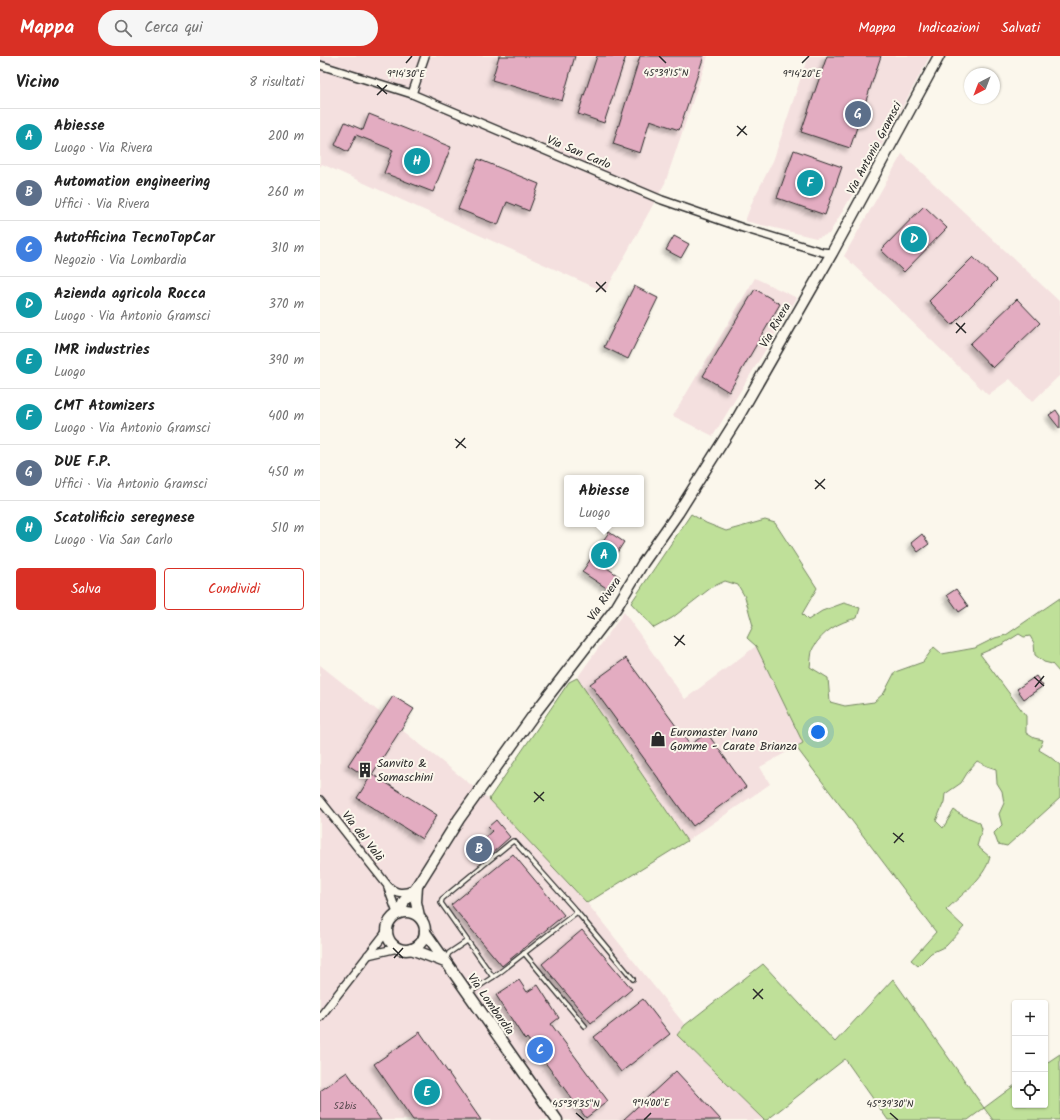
<!DOCTYPE html>
<html lang="it">
<meta charset="utf-8">
<style>
:root{--surface:#fff;--page:#f6f6f6;--text:#222;--muted:#767676;--line:#e0e0e0;--accent:#d93025}
body{margin:0;font-family:Kalam,sans-serif;background:var(--page);color:var(--text)}
.controls{position:absolute;right:12px;bottom:12px;display:grid;overflow:hidden;border-radius:4px;box-shadow:0 1px 3px #0004}
.controls button{width:36px;height:36px;display:grid;place-items:center;padding:0;border:0;border-bottom:1px solid var(--line);background:var(--surface);color:var(--text);font:20px sans-serif}
.compass{position:absolute;left:644px;top:12px;width:36px;height:36px;border-radius:50%;background:var(--surface);box-shadow:0 1px 3px #0004;rotate:222deg}
.you{position:absolute;left:498px;top:676px;width:14px;height:14px;margin:-10px;border:3px solid #fff;border-radius:50%;background:#1a73e8;box-shadow:0 0 0 6px #1a73e833}
.badge{display:grid;place-items:center;width:26px;height:26px;border-radius:50%;background:var(--accent);color:#fff;font-size:13px;font-weight:700}
.pin{position:absolute;translate:-50% -50%;border:2px solid #fff;box-shadow:0 1px 4px #0006}
.popup{position:absolute;left:244px;top:419px;width:80px;height:52px;box-sizing:border-box;display:grid;place-content:center;border-radius:4px;background:var(--surface);filter:drop-shadow(0 1px 3px #0005);font-size:13px;white-space:nowrap;color:var(--muted)}
.popup b{font-size:15px;color:var(--text)}
.popup::after{content:'';position:absolute;left:50%;top:100%;margin-left:-8px;border:8px solid transparent;border-top-color:var(--surface)}
.list{margin:0;padding:0;list-style:none}
h2{display:flex;justify-content:space-between;align-items:center;height:52px;margin:0;padding:0 16px;font-size:17px}
h2 small{font-size:13px;font-weight:400;color:var(--muted)}
.list li{display:grid;grid-template-columns:26px 1fr auto;gap:12px;align-items:center;box-sizing:border-box;height:56px;padding:0 16px;border-top:1px solid var(--line)}
.list b{display:block;font-size:15px;white-space:nowrap}
.list p{margin:0;font-size:13px;white-space:nowrap;color:var(--muted)}
.list em{font-size:13px;font-style:normal;color:var(--muted)}
.actions{display:flex;gap:8px;padding:12px 16px}
.actions a{flex:1;padding:9px 0;border:1px solid var(--accent);border-radius:4px;text-align:center;font-size:14px;color:var(--accent)}
.actions .main{background:var(--accent);color:#fff}
.icon{flex:none;width:22px;height:22px;fill:none;stroke:currentColor;stroke-width:2;stroke-linecap:round;stroke-linejoin:round}
.map{position:relative;flex:none;width:740px;height:1064px;overflow:hidden}
header{display:flex;align-items:center;gap:24px;box-sizing:border-box;height:56px;padding:0 20px;background:var(--accent);color:#fff}
header strong{font-size:19px}
nav{display:flex;gap:22px;margin-inline-start:auto;font-size:14px}
.search{width:280px;height:36px;background:var(--page);display:flex;align-items:center;gap:10px;box-sizing:border-box;padding:0 14px;border-radius:22px;color:var(--muted);font-size:15px}
main{display:flex}
aside{flex:1;background:var(--surface)}
.map>svg:first-child{display:block}
.built{fill:#f4e0df}
.green{fill:#bfe099;stroke:#758662}
.building{fill:#e3acc1;stroke:#2b2b2b;filter:url(#shadow)}
.lines{fill:none;stroke-linecap:round;stroke-linejoin:round}
.lane-casing{stroke:#2b2b2b;stroke-width:6}
.street-casing{stroke:#2b2b2b;stroke-width:10}
.secondary-casing{stroke:#2b2b2b;stroke-width:13}
.lane{stroke:#fbf7ec;stroke-width:3.5}
.street{stroke:#fbf7ec;stroke-width:7}
.secondary{stroke:#fbf7ec;stroke-width:10}
.ticks{fill:none;stroke:#2b2b2b;stroke-width:1.5}
.labels{text-anchor:middle;stroke-width:4;stroke-linejoin:round;paint-order:stroke}
.number-label{font-size:10px;fill:#594b50}
.street-label{font-size:12px;fill:#2b2b2b;stroke:#fbf7ec}
.poi-label{font-size:12px;fill:#2b2b2b;stroke:#fbf7ec;text-anchor:start}
.ticks-label{font-size:10px;text-anchor:middle;fill:#2b2b2b;stroke:#fbf7ec;stroke-width:4;stroke-linejoin:round;paint-order:stroke}
</style>
<header>
<strong>Mappa</strong>
<div class="search"><svg class="icon" aria-label="search" viewBox="0 0 24 24"><circle cx="10" cy="10" r="6"/><path d="M15 15l6 6"/></svg>Cerca qui</div>
<nav><a>Mappa</a><a>Indicazioni</a><a>Salvati</a></nav>
</header>
<main>
<aside>
<h2>Vicino<small>8 risultati</small></h2>
<ul class="list">
<li><span class="badge" style="background:#0f9aa8">A</span><div><b>Abiesse</b><p>Luogo · Via Rivera</p></div><em>200 m</em></li>
<li><span class="badge" style="background:#5c6f8a">B</span><div><b>Automation engineering</b><p>Uffici · Via Rivera</p></div><em>260 m</em></li>
<li><span class="badge" style="background:#3f7fe0">C</span><div><b>Autofficina TecnoTopCar</b><p>Negozio · Via Lombardia</p></div><em>310 m</em></li>
<li><span class="badge" style="background:#0f9aa8">D</span><div><b>Azienda agricola Rocca</b><p>Luogo · Via Antonio Gramsci</p></div><em>370 m</em></li>
<li><span class="badge" style="background:#0f9aa8">E</span><div><b>IMR industries</b><p>Luogo</p></div><em>390 m</em></li>
<li><span class="badge" style="background:#0f9aa8">F</span><div><b>CMT Atomizers</b><p>Luogo · Via Antonio Gramsci</p></div><em>400 m</em></li>
<li><span class="badge" style="background:#5c6f8a">G</span><div><b>DUE F.P.</b><p>Uffici · Via Antonio Gramsci</p></div><em>450 m</em></li>
<li><span class="badge" style="background:#0f9aa8">H</span><div><b>Scatolificio seregnese</b><p>Luogo · Via San Carlo</p></div><em>510 m</em></li>
</ul>
<div class="actions"><a class="main">Salva</a><a>Condividi</a></div>
</aside>
<div class="map">
<svg width="740" height="1064" viewBox="0 0 740 1064">
<defs>
<filter id="shadow"><feDropShadow dx="-3.5" dy="3.5" stdDeviation="2" flood-color="#0004"/></filter>
</defs>
<rect width="100%" height="100%" fill="#fbf7ec"/>
<filter id="ink" filterUnits="userSpaceOnUse"><feTurbulence type="fractalNoise" baseFrequency=".025" numOctaves="2"/><feDisplacementMap in="SourceGraphic" scale="8" xChannelSelector="R" yChannelSelector="G"/><feConvolveMatrix kernelMatrix="1 2 1 2 8 2 1 2 1" color-interpolation-filters="sRGB"/></filter>
<g filter="url(#ink)">
<g class="built">
<path d="M0 0H388L345 127 285 236 2 108 0 111Z"/>
<path d="M488 0H610L567 80 509 178 496 182 425 165 433 144 453 105Z"/>
<path d="M582 98 740 246V319L712 346 690 323 668 339 524 200Z"/>
<path d="M435 222 477 242 393 380 353 360Z"/>
<path d="M304 556 365 643 436 590 483 687 440 711 450 728 367 785 257 622Z"/>
<path d="M0 609 169 743 267 847 365 969 357 979 444 1064H0Z"/>
</g>
<g class="green">
<path d="M371 458 386 467 406 475 445 464 455 467 497 532 482 558 488 564 502 555 524 547 540 552 537 562C519 566 503 575 493 592 491 597 491 605 490 611L508 622 510 646 525 650 554 646 564 637 575 616 603 606 614 591 622 598 655 592 675 582 686 579 740 542V617L732 608 724 606 715 599 714 587 710 580 704 581 699 578 683 588 660 598 706 660V677L714 682 723 684 719 694 729 700 740 709V742L687 790 678 788 674 777 682 769 679 758 684 747 682 735 677 727 676 713 667 710 657 705 649 714 641 727 625 738 624 746 616 765 623 772 634 754C644 762 650 761 660 767L662 773 657 790 670 801C665 822 641 839 626 854L644 871 626 890 611 897 598 910 591 904 616 876 476 691 483 687 436 590 427 582 433 570 425 541 418 529 405 525 392 531 352 562 334 572 311 547Z"/>
<path d="M257 622 367 785 267 847 169 743 249 626Z"/>
<path d="M443 908 515 986 573 923 664 1052 695 1029V1049H725V1008L740 998V1064H673L664 1052 648 1064H568L525 1003 447 1064H444L357 979 365 969Z"/>
</g>
<g class="building">
<path d="M179 0H255L242 45 172 24Z"/>
<path d="M277 0H306L284 67 258 58Z"/>
<path d="M320 0H384L359 74 330 64 320 97 293 88Z"/>
<path d="M507 0H561L530 92 481 76Z"/>
<path d="M49 58 131 91 113 136 64 117 73 94 36 79 28 96 15 89 25 66 43 74Z"/>
<path d="M474 94 522 111 505 159 457 142Z"/>
<path d="M158 103 219 128 209 155 187 146 178 169 138 153Z"/>
<path d="M604 150 627 172 584 216 561 194Z"/>
<path d="M354 180 369 188 361 202 346 194Z"/>
<path d="M653 201 677 224 632 269 609 245Z"/>
<path d="M314 230 338 242 308 303 284 291Z"/>
<path d="M435 233 460 248 409 336 383 320Z"/>
<path d="M697 243 720 267 673 312 650 288Z"/>
<path d="M736 354 740 360V373L729 359Z"/>
<path d="M289 476 304 486 287 512 300 521 291 535 262 516Z"/>
<path d="M602 478 609 488 598 496 591 487Z"/>
<path d="M636 533 648 550 639 556 627 539Z"/>
<path d="M306 602 370 689 387 677 426 731 373 770 270 628Z"/>
<path d="M716 620 723 630 704 643 697 633Z"/>
<path d="M73 640 94 653 49 723 28 709Z"/>
<path d="M52 718 117 759 102 783 37 742Z"/>
<path d="M176 764 190 781 163 805 155 795 165 787 162 784 172 775 168 771Z"/>
<path d="M193 798 244 859 182 910 131 849Z"/>
<path d="M262 874 312 933 271 967 222 908Z"/>
<path d="M199 924 207 936 218 929 239 962 231 968 288 1045 266 1062 207 982 205 984 176 939Z"/>
<path d="M323 943 350 978 301 1016 274 981Z"/>
<path d="M100 976 161 1064H93L54 1008Z"/>
<path d="M356 1015 401 1064H303Z"/>
<path d="M27 1016 61 1064H0V1035Z"/>
</g>
<g class="lines">
<defs>
<g id="lane">
<path d="M204 897 265 970"/>
<path d="M126 903 129 897 147 885"/>
<path d="M173 921 121 847 122 843 189 788 193 785 195 786 257 856"/>
<path d="M149 937 179 917 257 856 313 923"/>
</g>
<g id="street">
<path d="M0 9 92 38 342 144 423 172 502 196 512 197"/>
<path d="M92 38 105 0"/>
<path d="M0 744 68 830C76 838 83 838 93 834"/>
<path d="M68 832 77 857"/>
<path d="M48 899 78 892"/>
<path d="M0 961 67 875"/>
</g>
<g id="secondary">
<path d="M97 830 96 846 99 860"/>
<circle cx="86" cy="875" r="19"/>
<path d="M80 856 84 845 97 830 139 763 215 657 296 552 323 507 358 457 417 363 512 197 619 0"/>
<path d="M105 876 237 1064"/>
<path d="M91 893 125 906"/>
</g>
</defs>
<use href="#lane" class="lane-casing"/>
<use href="#street" class="street-casing"/>
<use href="#secondary" class="secondary-casing"/>
<use href="#lane" class="lane"/>
<use href="#street" class="street"/>
<use href="#secondary" class="secondary"/>
</g>
</g>
<path class="ticks" d="M339 0 346 7M86 7 92 0M482 7 489 0M57 29 67 38M57 39 67 29M417 70 427 79M417 80 426 70M276 226 286 236M276 236 286 226M636 267 646 277M636 277 645 267M135 383 146 392M136 392 145 382M495 424 505 433M495 433 505 423M354 580 365 589M355 590 364 579M714 621 724 630M715 631 724 620M214 736 224 745M214 746 224 736M573 777 584 786M574 787 583 777M73 892 83 902M74 902 83 892M433 933 443 943M433 943 443 933M256 1057 264 1064M570 1057 578 1064M324 1064 331 1057"/>
<defs>
<symbol id="shop-bare" viewBox="-9 -9 18 18"><path d="M-5-2.5h2.3a2.7 3.5 0 0 1 5.4 0H5L5.5 6h-11ZM-1.5-2.5h3a1.5 2.3 0 0 0-3 0Z" fill="#2b2b2b" stroke="#fbf7ec" stroke-width="2.5" paint-order="stroke"/></symbol>
<symbol id="building-bare" viewBox="-9 -9 18 18"><path d="M-4-6H4V6H1V3H-1V6H-4ZM-2.5-4.3h1.7v1.8h-1.7ZM.8-4.3h1.7v1.8H.8ZM-2.5-1h1.7V.8h-1.7ZM.8-1h1.7V.8H.8Z" fill="#2b2b2b" stroke="#fbf7ec" stroke-width="2.5" paint-order="stroke"/></symbol>
</defs>
<g fill-rule="evenodd">
<use href="#shop-bare" x="327" y="672" width="22" height="22"/>
<use href="#building-bare" x="34" y="703" width="22" height="22"/>
</g>
<g class="labels">
<g class="number-label">
<text x="25" y="1053">52bis</text>
</g>
<g class="street-label">
<text transform="translate(554 92) rotate(-62)" y="4">Via Antonio Gramsci</text>
<text transform="translate(259 96) rotate(23)" y="4">Via San Carlo</text>
<text transform="translate(455 269) rotate(-60)" y="4">Via Rivera</text>
<text transform="translate(284 543) rotate(-56)" y="4">Via Rivera</text>
<text transform="translate(43 780) rotate(52)" y="4">Via del Valà</text>
<text transform="translate(171 948) rotate(55)" y="4">Via Lombardia</text>
</g>
<g class="poi-label">
<text x="350" y="680">Euromaster Ivano<tspan x="350" dy="14">Gomme - Carate Brianza</tspan></text>
<text x="57" y="711">Sanvito &amp;<tspan x="57" dy="14">Somaschini</tspan></text>
</g>
</g>
<g class="ticks-label">
<text x="346" y="20">45°39'15"N</text>
<text x="86" y="21">9°14'30"E</text>
<text x="482" y="21">9°14'20"E</text>
<text x="331" y="1050">9°14'00"E</text>
<text x="256" y="1051">45°39'35"N</text>
<text x="570" y="1051">45°39'30"N</text>
</g>
</svg>
<div class="controls">
<button>+</button>
<button>−</button>
<button><svg class="icon" aria-label="locate" viewBox="0 0 24 24"><circle cx="12" cy="12" r="6"/><path d="M12 2v4M12 18v4M2 12h4M18 12h4"/></svg></button>
</div>
<svg class="compass" viewBox="-18 -18 36 36"><path d="M0-13l5 13h-10z" fill="#e53935"/><path d="M0 13l5-13h-10z" fill="#767676"/></svg>
<div class="you"></div>
<div class="pin badge" style="left:284px;top:499px;background:#0f9aa8">A</div>
<div class="popup"><b>Abiesse</b>Luogo</div>
<div class="pin badge" style="left:159px;top:793px;background:#5c6f8a">B</div>
<div class="pin badge" style="left:220px;top:994px;background:#3f7fe0">C</div>
<div class="pin badge" style="left:594px;top:183px;background:#0f9aa8">D</div>
<div class="pin badge" style="left:107px;top:1036px;background:#0f9aa8">E</div>
<div class="pin badge" style="left:490px;top:127px;background:#0f9aa8">F</div>
<div class="pin badge" style="left:538px;top:58px;background:#5c6f8a">G</div>
<div class="pin badge" style="left:97px;top:105px;background:#0f9aa8">H</div>
</div>
</main>
